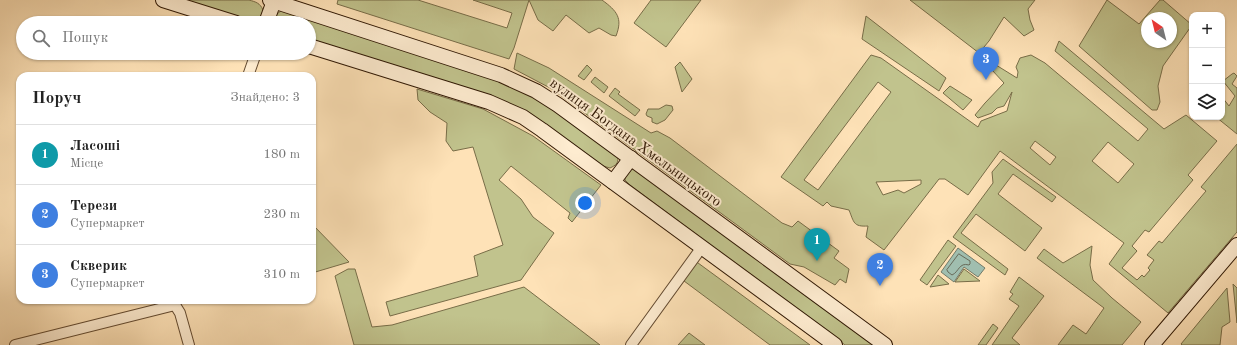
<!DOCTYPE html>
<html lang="uk">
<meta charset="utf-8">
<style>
:root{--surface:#fff;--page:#f6f6f6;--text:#222;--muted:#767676;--line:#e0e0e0;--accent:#8f2418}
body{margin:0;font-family:"Old Standard TT",serif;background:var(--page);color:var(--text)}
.controls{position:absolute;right:12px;top:12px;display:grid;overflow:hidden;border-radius:8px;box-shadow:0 1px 3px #0004}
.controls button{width:36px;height:36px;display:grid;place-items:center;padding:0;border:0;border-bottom:1px solid var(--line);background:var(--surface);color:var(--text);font:20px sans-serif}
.compass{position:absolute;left:1141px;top:12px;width:36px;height:36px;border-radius:50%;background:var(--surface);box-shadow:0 1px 3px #0004;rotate:325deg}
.you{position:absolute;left:585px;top:203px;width:14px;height:14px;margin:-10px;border:3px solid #fff;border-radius:50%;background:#1a73e8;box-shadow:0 0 0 6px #1a73e833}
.badge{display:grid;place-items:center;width:26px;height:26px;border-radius:50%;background:var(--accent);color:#fff;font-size:13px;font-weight:700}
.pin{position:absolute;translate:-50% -33px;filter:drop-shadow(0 1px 2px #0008)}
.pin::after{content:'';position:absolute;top:21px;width:14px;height:12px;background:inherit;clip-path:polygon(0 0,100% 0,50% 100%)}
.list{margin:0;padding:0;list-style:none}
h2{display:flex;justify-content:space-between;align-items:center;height:52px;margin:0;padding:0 16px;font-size:17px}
h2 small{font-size:13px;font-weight:400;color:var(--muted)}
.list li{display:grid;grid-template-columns:26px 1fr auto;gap:12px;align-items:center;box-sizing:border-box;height:60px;padding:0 16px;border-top:1px solid var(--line)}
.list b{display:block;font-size:15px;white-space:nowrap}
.list p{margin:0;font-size:13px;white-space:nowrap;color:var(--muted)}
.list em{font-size:13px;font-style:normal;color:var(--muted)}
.icon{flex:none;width:22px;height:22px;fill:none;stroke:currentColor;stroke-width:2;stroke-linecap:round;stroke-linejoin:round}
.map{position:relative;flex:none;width:1237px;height:345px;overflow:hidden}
.search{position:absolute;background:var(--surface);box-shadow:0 1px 3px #0004;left:16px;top:16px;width:300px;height:44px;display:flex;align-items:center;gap:10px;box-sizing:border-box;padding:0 14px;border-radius:22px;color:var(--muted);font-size:15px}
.panel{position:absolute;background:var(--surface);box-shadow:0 1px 3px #0004;left:16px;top:72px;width:300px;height:232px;border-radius:12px}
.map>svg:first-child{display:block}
.green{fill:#c1c38d;stroke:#786d48;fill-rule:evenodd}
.water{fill:#a0beaf;stroke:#737b6a}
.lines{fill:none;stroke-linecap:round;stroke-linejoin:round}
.shore{stroke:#686a59;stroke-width:1}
.street-casing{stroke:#634a30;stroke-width:12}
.secondary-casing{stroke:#2f1703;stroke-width:16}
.street{stroke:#feecd0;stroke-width:10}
.secondary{stroke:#feecd0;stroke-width:14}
.labels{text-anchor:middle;stroke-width:4;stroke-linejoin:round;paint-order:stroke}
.street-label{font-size:15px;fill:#2f1703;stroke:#feecd0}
</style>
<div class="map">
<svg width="1237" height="345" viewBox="0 0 1237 345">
<rect width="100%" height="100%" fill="#fee2b7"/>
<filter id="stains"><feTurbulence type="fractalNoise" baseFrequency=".005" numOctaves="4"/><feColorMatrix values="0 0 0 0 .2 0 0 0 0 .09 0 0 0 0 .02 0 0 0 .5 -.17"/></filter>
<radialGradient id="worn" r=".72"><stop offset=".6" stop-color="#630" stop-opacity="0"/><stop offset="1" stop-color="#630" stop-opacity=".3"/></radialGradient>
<g class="green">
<path d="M180 0H249C256 2 260 3 263 10 261 17 259 20 252 22Z"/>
<path d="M338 0H418L507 28 512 13 473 0H602C617 11 623 18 616 36L611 35 599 28 589 33 566 15 553 31 538 20 529 0 514 48 509 59 337 4Z"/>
<path d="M651 0H701L666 47 634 23Z"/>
<path d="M910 0H1035L1028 9 1030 20 1034 30 1024 36 1004 17 989 41 979 53Z"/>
<path d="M1107 0 1139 24 1160 0H1163L1192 25 1163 66 1158 86 1160 102 1157 110H1152L1079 46ZM1147 18H1171V42H1147Z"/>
<path d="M282 10 498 79 542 101 618 157C618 164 616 165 610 168L603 166 492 97 309 39V23H274L277 14Z"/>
<path d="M866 16 946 78 939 91 862 39Z"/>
<path d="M1059 41 1164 129 1186 115 1217 141 1188 175 1193 180 1149 232 1145 230 1132 246 1137 251 1122 268 1137 280 1142 275 1144 277 1150 270 1148 268 1154 260 1147 255 1159 241 1162 243 1206 191 1201 187 1237 144V232L1168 313 1109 264 1124 243 1000 151 968 195 945 179H939L884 250 866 237 868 226C853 227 854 222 849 210L831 206 827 202 823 206 781 177 871 55 881 58 978 127 981 121 1007 111 1012 92 1004 106 997 108 992 113 978 118 975 115 985 103 1004 83 992 70 996 65 1017 78 1018 72 1016 67 1020 58 1031 55 1045 63 1138 141 1148 129 1055 51ZM878 82 891 92 818 190 804 180ZM1035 141 1056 157 1050 165 1030 148ZM1108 142 1134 164 1118 183 1092 161ZM921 180V184L904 193 898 190 883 195 876 182Z"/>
<path d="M517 53 549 68 651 133 657 131 670 138 782 223 792 227 798 221 839 251 834 258 849 269 846 283 840 279 835 285 804 267 790 264 552 89 514 69Z"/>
<path d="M680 62 692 79 682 92 675 67Z"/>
<path d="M587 65 592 70 584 80 578 76Z"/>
<path d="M1234 73 1237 76 1232 84 1237 88V134L1216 117H1222V97L1229 106 1235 96 1223 81 1232 74Z"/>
<path d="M595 77 608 87 604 93 591 82Z"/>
<path d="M950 86 972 100 963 110 943 93Z"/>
<path d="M615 88 620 92 618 94 640 110 635 116 609 96Z"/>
<path d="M417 89 483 109 533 136 601 185 572 222 568 218 570 213 511 166 499 180 521 199 533 217 554 233 521 280 390 316 386 302 478 276 474 256 503 245 473 147 453 151 446 141 447 123 430 112 418 100Z"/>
<path d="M666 105 672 106 673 110 665 120 657 124 652 122V118L647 116 646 114 648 109H659Z"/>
<path d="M1003 159 1056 197 1052 202 1013 174 998 194 1042 228 1025 251 976 214 961 233 1008 269 1005 275 953 237 993 183 992 172Z"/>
<path d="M629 169H636L876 345H845L630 185 625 180V174Z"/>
<path d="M312 224 349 262 312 273Z"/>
<path d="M948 240 956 246 927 285 920 280Z"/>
<path d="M1092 246 1090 265 1093 280 1112 298 1141 322 1122 345H1058L1073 325 1086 334 1104 308 1037 258 1044 249 1063 263Z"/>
<path d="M694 260 810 345H770L680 278Z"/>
<path d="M348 269H355L372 327 392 325 524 287 600 345H354L335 276Z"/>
<path d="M964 269 980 281 955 282Z"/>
<path d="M938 275 949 284 930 287Z"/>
<path d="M1019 277 1044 296 1012 338 1020 345H992L1019 306 1009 299 1013 294 1010 292Z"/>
<path d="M1233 284 1237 288V323Z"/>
<path d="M1227 288 1230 322 1222 327 1220 345H1182L1181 344Z"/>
<path d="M993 324 998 328 986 345H978Z"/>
<path d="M689 333 705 345H678Z"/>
</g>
<path class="water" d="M958 248 985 268 978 277 964 267 954 282 941 272Z"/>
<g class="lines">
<path class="shore" d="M959 254 970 261V264L969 265C959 262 959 272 952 275L948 272 947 270Z"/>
<defs>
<g id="street">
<path d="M248 76 256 53"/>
<path d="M177 300 175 305 180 313 189 345"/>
<path d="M15 345 175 305"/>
<path d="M631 345 702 247"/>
</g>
<g id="secondary">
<path d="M163 0 236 23"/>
<path d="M270 0 501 75 536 91 558 105 885 345"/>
<path d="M266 23 274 1"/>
<path d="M309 46 489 102 523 117 542 130 835 345"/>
<path d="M613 182 631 158"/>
<path d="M1152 345 1237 245"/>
</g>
</defs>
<use href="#street" class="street-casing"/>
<use href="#secondary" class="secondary-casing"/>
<use href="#street" class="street"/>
<use href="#secondary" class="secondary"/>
</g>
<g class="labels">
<g class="street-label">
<text transform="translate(636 142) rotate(36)" y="5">вулиця Богдана Хмельницького</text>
</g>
</g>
<rect width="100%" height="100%" filter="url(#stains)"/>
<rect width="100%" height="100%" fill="url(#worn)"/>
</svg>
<div class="controls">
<button>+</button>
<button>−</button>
<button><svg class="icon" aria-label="layers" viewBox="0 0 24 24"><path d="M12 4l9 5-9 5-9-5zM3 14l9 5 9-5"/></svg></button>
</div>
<svg class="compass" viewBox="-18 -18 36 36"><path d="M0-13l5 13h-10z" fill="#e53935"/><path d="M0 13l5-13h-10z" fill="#767676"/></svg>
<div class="you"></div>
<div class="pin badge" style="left:817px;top:261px;background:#0f9aa8">1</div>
<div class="pin badge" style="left:880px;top:286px;background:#3f7fe0">2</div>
<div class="pin badge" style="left:986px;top:80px;background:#3f7fe0">3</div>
<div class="search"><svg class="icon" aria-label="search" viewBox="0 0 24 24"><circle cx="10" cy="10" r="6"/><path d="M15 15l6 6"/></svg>Пошук</div>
<section class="panel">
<h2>Поруч<small>Знайдено: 3</small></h2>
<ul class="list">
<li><span class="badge" style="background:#0f9aa8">1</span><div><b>Ласоші</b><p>Місце</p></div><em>180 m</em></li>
<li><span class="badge" style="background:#3f7fe0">2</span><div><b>Терези</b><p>Супермаркет</p></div><em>230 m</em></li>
<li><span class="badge" style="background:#3f7fe0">3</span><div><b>Скверик</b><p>Супермаркет</p></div><em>310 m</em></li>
</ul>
</section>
</div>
